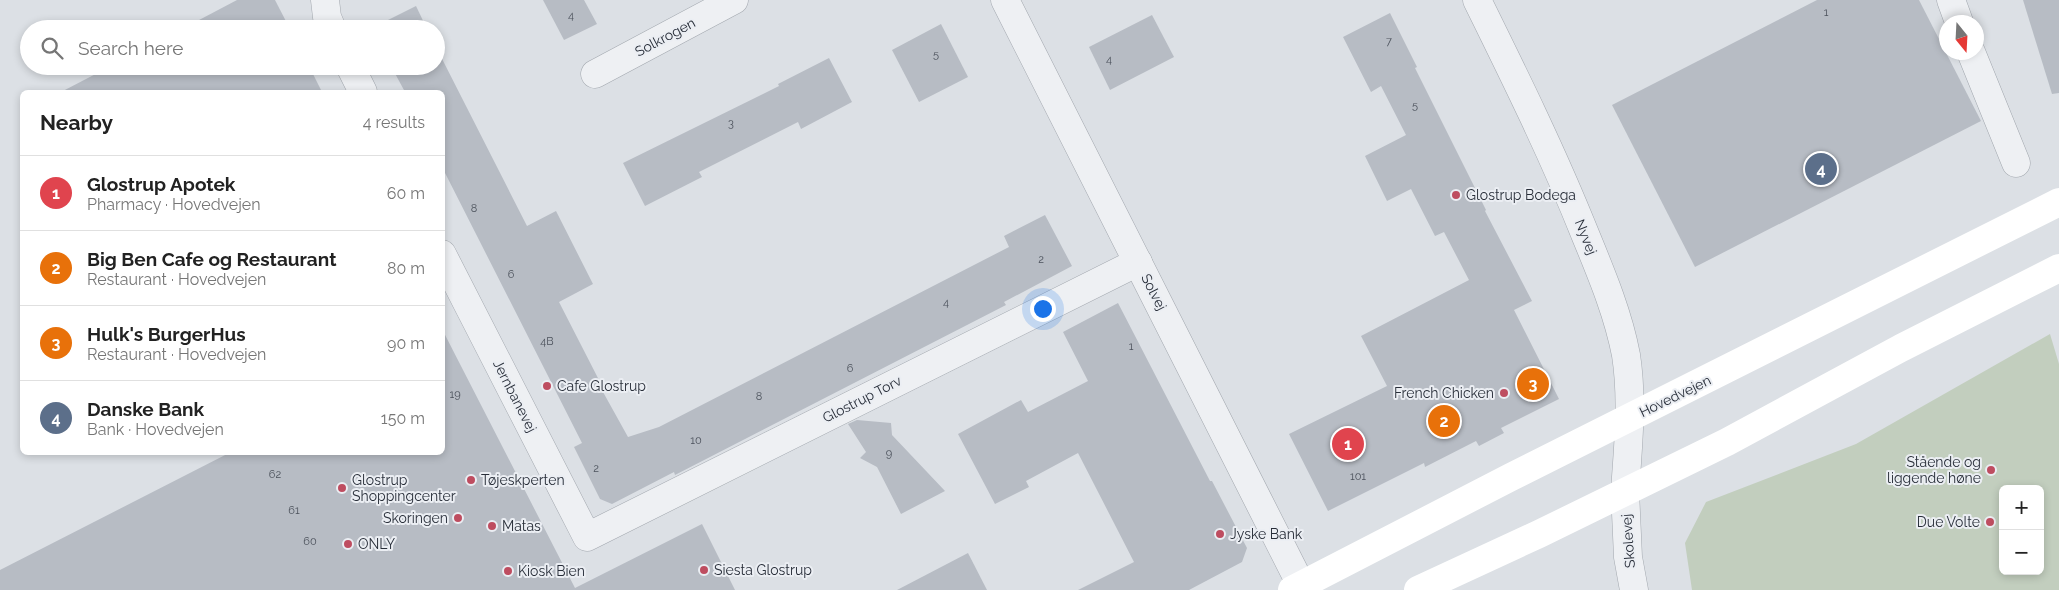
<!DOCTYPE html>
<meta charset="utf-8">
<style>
:root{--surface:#fff;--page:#f6f6f6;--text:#222;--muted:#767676;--line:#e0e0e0;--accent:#1a73e8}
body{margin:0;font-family:Raleway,sans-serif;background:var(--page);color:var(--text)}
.controls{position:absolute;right:15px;bottom:15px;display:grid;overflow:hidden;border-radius:8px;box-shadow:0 2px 8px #0003}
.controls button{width:45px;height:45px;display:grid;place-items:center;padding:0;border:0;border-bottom:1px solid var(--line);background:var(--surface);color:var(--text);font:25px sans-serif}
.compass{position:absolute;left:1939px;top:15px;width:45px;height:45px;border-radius:50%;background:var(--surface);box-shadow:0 2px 8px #0003;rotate:162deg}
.you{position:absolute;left:1042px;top:308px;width:18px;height:18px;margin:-12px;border:4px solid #fff;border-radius:50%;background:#1a73e8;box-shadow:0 0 0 8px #1a73e833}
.badge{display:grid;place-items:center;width:32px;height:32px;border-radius:50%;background:var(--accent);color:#fff;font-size:16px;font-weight:700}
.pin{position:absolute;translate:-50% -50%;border:2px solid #fff;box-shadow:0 1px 5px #0006}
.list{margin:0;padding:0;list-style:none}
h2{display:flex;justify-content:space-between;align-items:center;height:65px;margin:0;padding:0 20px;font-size:21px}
h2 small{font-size:16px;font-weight:400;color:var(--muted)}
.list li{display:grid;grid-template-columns:32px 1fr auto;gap:15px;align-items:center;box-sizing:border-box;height:75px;padding:0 20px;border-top:1px solid var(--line)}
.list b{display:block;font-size:19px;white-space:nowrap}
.list p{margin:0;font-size:16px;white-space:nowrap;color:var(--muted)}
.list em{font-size:16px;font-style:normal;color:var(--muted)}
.icon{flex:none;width:28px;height:28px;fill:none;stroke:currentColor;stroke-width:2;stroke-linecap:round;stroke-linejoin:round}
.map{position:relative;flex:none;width:2059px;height:590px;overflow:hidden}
.search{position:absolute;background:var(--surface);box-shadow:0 2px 8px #0003;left:20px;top:20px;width:425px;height:55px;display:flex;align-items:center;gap:12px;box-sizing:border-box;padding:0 18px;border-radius:28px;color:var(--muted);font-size:19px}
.panel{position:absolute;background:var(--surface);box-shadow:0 2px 8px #0003;left:20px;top:90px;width:425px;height:365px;border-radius:8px}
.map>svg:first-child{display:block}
.green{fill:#c2cebe;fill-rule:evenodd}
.building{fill:#b7bcc4}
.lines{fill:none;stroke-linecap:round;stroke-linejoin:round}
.minor-casing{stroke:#a2a7ae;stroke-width:29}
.tertiary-casing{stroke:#a2a7ae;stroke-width:29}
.minor{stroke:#eef0f3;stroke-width:28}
.tertiary{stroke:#eef0f3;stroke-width:28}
.secondary{stroke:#fff;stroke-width:28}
.poi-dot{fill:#be4d60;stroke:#ebeef3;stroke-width:2}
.labels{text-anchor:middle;stroke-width:4;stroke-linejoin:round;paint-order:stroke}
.number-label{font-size:11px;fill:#4c525c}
.street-label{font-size:14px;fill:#282e39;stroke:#ebeef3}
.poi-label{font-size:14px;fill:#282e39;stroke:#ebeef3;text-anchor:start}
</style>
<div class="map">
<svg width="2059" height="590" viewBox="0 0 2059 590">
<rect width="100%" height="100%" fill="#dce0e5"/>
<path class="green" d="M2050 334 2059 364V590H1692L1685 543 1706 502 1856 444ZM2003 489H2040V571H2003Z"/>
<g class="building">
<path d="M237 0H275L290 29H182Z"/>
<path d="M543 0H584L597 24 564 40Z"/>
<path d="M1817 0H1919L1981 121 1695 267 1612 105Z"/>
<path d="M2023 0H2059V93L2052 94Z"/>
<path d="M416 6 427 29H372V28Z"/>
<path d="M1390 13 1417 67 1415 68 1486 210 1485 211 1532 301 1514 310 1559 399 1501 428 1504 433 1479 446 1476 441 1425 467 1424 463 1328 511 1289 434 1387 386 1361 336 1469 280 1444 232 1435 236 1411 189 1387 201 1365 156 1406 135 1381 86 1371 92 1343 37Z"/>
<path d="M1152 15 1174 57 1110 90 1089 47Z"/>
<path d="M941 24 968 77 919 102 892 50Z"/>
<path d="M436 47 527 226 556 211 593 284 559 302 600 382 598 383 628 437 659 427 1009 247 1004 236 1045 215 1072 266 1004 302 1006 305 675 475 674 472 612 504 600 499 574 447 582 443 442 167V92H405L391 66H436Z"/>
<path d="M829 58 852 102 801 129 798 122 699 172 702 177 645 206 623 163 779 86 778 84Z"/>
<path d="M111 66H309L322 92H61Z"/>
<path d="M1118 303 1210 481H1212L1247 548 1242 562 1189 590H1078L1134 562 1078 453 1026 481 1029 487 995 504 958 434 1021 400 1028 412 1088 381 1063 332Z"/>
<path d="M442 329 575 588 702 524 735 590H0V570L231 452H442Z"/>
<path d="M857 420 891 423 892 435 945 491 901 514 877 467 860 458 866 452 848 424Z"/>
<path d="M968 553 987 590H897Z"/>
</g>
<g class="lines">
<defs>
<g id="minor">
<path d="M325 0 327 17 332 29"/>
<path d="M1005 0 1301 585"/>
<path d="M1951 0 1959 22"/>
<path d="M1971 52 2016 163"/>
<path d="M350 66 363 92"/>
<path d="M595 74 734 0"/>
<path d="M442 254 587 537 1138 262"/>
<path d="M1625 491 1628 557 1634 590"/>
</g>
<path id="tertiary" d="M1477 0C1515 77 1553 154 1585 234 1601 273 1618 313 1626 355 1633 400 1628 447 1625 491"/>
</defs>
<use href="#minor" class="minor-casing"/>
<use href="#tertiary" class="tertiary-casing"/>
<use href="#minor" class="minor"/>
<use href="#tertiary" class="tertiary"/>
<g class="secondary">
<path d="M1292 590 1511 477 2059 202"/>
<path d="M1418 590 1539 534 1727 442 1901 348 2059 268"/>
</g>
</g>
<g class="poi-dot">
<circle cx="1456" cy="195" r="5"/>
<circle cx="547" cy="386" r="5"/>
<circle cx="1504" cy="393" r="5"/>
<circle cx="1991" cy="470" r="5"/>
<circle cx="471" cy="480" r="5"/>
<circle cx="342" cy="488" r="5"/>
<circle cx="458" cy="518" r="5"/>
<circle cx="1990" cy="522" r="5"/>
<circle cx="492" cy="526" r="5"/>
<circle cx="1220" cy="534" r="5"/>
<circle cx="348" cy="544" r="5"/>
<circle cx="704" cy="570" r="5"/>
<circle cx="508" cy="571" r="5"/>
</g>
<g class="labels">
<g class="number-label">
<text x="1826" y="16">1</text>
<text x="571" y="19">4</text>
<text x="1389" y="45">7</text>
<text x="936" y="58">5</text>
<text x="1109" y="63">4</text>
<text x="1415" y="109">5</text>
<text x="731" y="127">3</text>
<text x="474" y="212">8</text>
<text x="1041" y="263">2</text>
<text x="511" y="278">6</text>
<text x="946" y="306">4</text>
<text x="547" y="345">4B</text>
<text x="1131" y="350">1</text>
<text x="850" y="372">6</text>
<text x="455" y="398">19</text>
<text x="759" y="400">8</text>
<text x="696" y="444">10</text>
<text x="889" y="457">9</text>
<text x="596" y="472">2</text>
<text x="275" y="478">62</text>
<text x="1358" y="480">101</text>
<text x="294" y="514">61</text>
<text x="310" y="545">60</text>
</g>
<g class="street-label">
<text transform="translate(665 37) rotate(-28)" y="5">Solkrogen</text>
<text transform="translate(1586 237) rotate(68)" y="5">Nyvej</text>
<text transform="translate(1154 292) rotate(63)" y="5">Solvej</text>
<text transform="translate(515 396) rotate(63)" y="5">Jernbanevej</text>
<text transform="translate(1675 396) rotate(-26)" y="5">Hovedvejen</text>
<text transform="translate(862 399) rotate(-27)" y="5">Glostrup Torv</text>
<text transform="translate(1628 541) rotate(-94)" y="5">Skolevej</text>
</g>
<g class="poi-label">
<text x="1466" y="200">Glostrup Bodega</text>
<text x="557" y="391">Cafe Glostrup</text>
<text x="1494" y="398" text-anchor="end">French Chicken</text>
<text x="1981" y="467" text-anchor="end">Stående og<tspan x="1981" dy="16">liggende høne</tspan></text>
<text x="352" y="485">Glostrup<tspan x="352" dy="16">Shoppingcenter</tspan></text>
<text x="481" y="485">Tøjeskperten</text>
<text x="448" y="523" text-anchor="end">Skoringen</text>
<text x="1980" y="527" text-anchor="end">Due Volte</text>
<text x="502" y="531">Matas</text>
<text x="1230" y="539">Jyske Bank</text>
<text x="358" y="549">ONLY</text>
<text x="714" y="575">Siesta Glostrup</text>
<text x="518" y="576">Kiosk Bien</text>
</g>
</g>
</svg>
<div class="controls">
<button>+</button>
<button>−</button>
</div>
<svg class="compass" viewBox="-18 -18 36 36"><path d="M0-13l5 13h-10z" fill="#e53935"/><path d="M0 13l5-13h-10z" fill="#767676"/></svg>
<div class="you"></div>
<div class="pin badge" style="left:1348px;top:444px;background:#e0444e">1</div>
<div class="pin badge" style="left:1444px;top:421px;background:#e8710a">2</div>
<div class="pin badge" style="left:1533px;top:384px;background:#e8710a">3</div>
<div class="pin badge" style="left:1821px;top:169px;background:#5c6f8a">4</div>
<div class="search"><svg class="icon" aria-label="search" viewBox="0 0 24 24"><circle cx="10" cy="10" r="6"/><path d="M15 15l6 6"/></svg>Search here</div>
<section class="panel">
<h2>Nearby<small>4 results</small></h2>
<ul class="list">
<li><span class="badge" style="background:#e0444e">1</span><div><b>Glostrup Apotek</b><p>Pharmacy · Hovedvejen</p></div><em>60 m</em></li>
<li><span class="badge" style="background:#e8710a">2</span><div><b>Big Ben Cafe og Restaurant</b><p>Restaurant · Hovedvejen</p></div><em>80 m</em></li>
<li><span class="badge" style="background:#e8710a">3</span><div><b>Hulk's BurgerHus</b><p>Restaurant · Hovedvejen</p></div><em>90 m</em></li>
<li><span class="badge" style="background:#5c6f8a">4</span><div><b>Danske Bank</b><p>Bank · Hovedvejen</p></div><em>150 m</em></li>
</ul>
</section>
</div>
